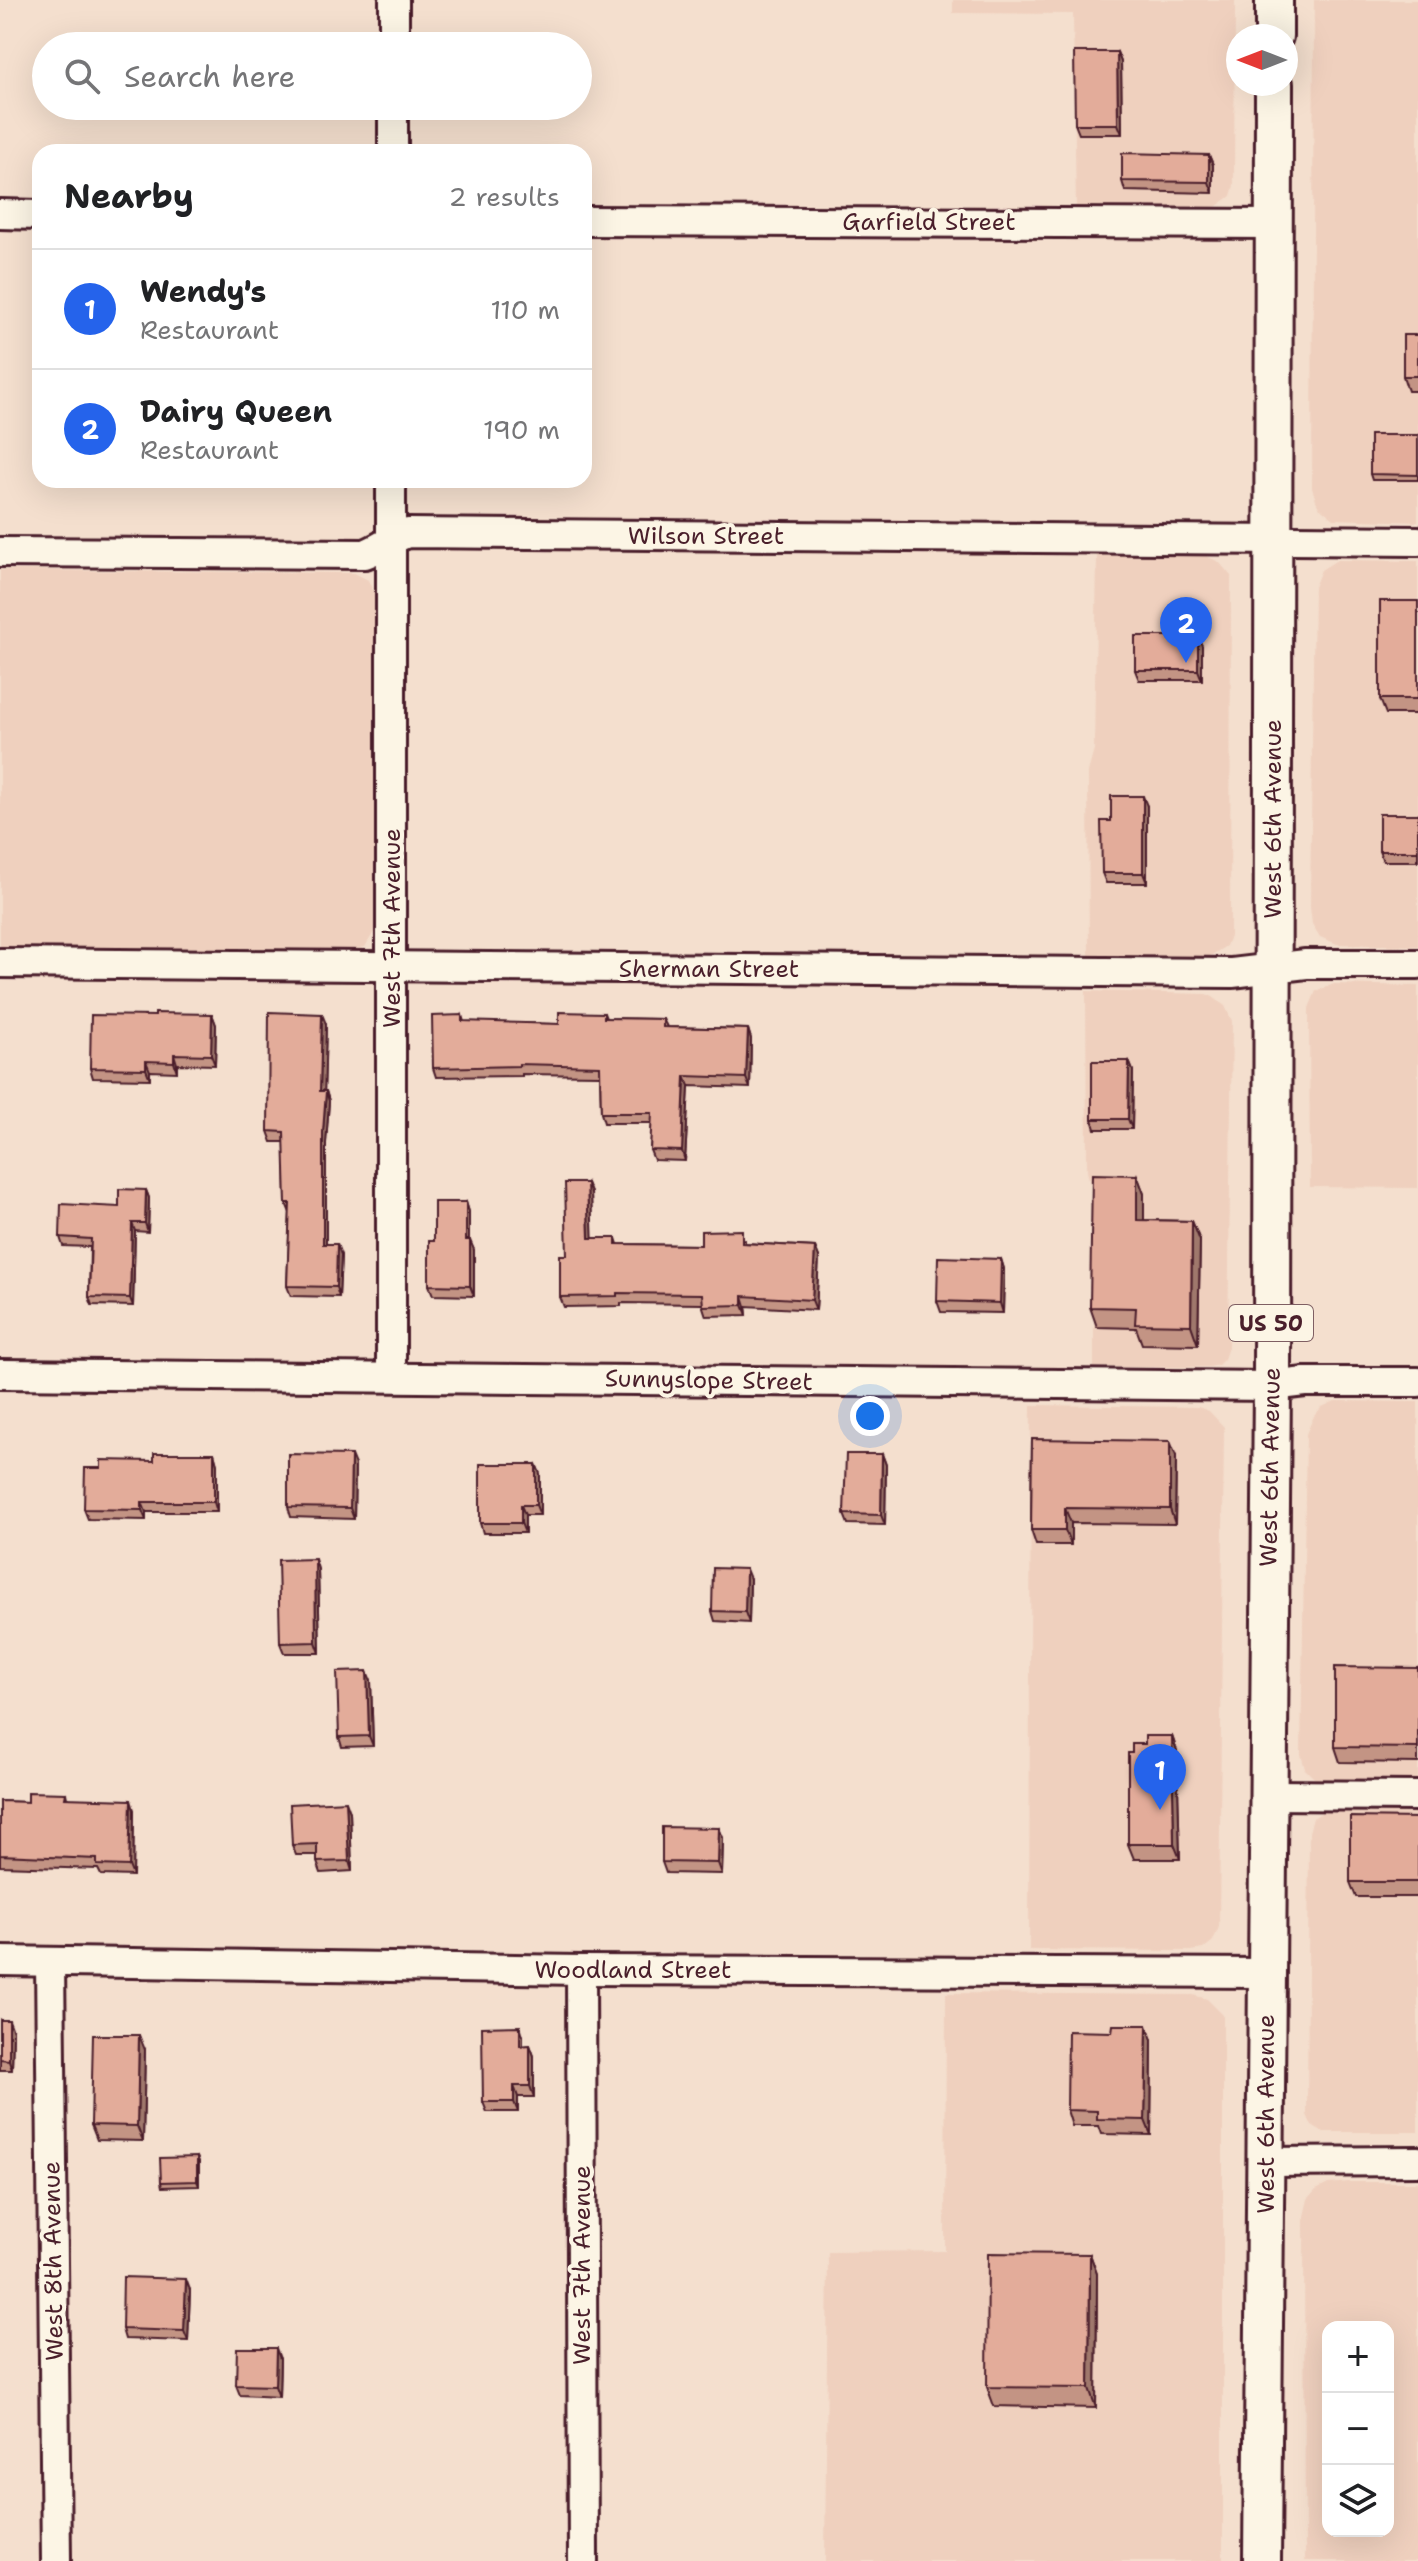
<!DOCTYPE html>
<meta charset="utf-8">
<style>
:root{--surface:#fff;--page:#f2f2f2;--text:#202124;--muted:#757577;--line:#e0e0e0;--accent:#2563eb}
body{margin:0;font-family:"Shantell Sans",sans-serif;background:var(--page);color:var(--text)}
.controls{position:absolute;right:24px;bottom:24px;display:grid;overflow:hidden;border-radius:16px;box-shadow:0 8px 32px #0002}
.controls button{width:72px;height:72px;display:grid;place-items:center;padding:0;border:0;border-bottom:2px solid var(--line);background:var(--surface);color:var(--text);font:40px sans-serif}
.compass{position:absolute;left:1226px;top:24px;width:72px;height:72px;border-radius:50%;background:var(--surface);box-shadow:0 8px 32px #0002;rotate:270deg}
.you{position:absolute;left:870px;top:1416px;width:28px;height:28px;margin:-20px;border:6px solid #fff;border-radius:50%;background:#1a73e8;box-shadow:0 0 0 12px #1a73e833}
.badge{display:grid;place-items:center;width:52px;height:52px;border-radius:50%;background:var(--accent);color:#fff;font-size:26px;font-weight:700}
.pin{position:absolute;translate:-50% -66px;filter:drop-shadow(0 2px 4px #0008)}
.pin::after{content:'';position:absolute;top:42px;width:28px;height:24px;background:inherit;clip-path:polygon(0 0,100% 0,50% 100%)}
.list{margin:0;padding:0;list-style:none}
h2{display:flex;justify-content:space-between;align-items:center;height:104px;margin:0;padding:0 32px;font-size:34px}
h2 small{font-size:26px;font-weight:400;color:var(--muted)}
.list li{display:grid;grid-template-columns:52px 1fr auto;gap:24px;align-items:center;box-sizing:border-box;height:120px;padding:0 32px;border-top:2px solid var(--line)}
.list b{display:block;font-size:30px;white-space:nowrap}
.list p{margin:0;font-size:26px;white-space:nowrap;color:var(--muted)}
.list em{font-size:26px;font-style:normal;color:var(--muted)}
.icon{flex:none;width:44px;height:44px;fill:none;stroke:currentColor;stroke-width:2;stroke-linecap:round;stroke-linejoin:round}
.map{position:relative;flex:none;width:1418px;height:2561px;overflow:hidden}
.search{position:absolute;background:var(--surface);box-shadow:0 8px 32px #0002;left:32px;top:32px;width:560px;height:88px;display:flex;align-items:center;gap:20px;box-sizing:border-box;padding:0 28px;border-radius:44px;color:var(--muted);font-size:30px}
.panel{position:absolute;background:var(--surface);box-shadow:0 8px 32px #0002;left:32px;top:144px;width:560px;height:344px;border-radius:24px}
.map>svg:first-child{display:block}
.built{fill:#efd0be;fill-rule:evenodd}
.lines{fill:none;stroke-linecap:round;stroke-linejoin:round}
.minor-casing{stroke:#4a1f2b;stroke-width:34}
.major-casing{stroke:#4a1f2b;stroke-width:42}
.minor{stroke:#fcf5e5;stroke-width:28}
.major{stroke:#fcf5e5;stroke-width:36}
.wall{fill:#c39484;stroke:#4a1f2b;stroke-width:2}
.shaded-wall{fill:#9f786c;stroke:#4a1f2b;stroke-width:2}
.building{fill:#e3ac9a;stroke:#4a1f2b;stroke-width:2}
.labels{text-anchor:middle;stroke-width:8;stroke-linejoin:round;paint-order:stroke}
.shield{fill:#fcf5e5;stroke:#7f5f63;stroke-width:2}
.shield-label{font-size:22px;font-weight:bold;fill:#4a1f2b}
.street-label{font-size:24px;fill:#4a1f2b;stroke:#fcf5e5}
</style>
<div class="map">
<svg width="1418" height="2561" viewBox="0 0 1418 2561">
<rect width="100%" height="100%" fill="#f4dfce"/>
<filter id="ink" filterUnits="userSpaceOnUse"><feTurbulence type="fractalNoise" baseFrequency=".0125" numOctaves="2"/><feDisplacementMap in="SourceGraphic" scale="16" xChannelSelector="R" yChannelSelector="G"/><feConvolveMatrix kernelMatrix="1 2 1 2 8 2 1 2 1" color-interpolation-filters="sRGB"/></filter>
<g filter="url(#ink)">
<g class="built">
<path d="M953 0H1235L1234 185 1231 196 1217 206 1200 210 1076 211 1073 14 953 13Z"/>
<path d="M1314 0H1418V522L1334 519 1318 506 1312 488Z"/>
<path d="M1097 554 1204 555 1219 562 1231 576 1230 936 1226 946 1210 956 1089 959 1088 772 1094 750Z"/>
<path d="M1337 560 1418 561V946L1337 944 1320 937 1312 924 1310 907 1314 587 1321 570Z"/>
<path d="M0 570 354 573 368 580 374 593 375 930 365 947 346 951 0 948Z"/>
<path d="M1334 984 1418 986V1188L1310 1187 1309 1008 1316 991Z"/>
<path d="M1086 991 1206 994 1213 997 1225 1006 1232 1021 1228 1347 1224 1359 1218 1365 1210 1367H1094V1198L1087 1171Z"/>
<path d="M1335 1401 1418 1402V1781L1326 1782 1315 1779 1305 1769 1301 1754 1306 1434 1314 1416 1322 1407Z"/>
<path d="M1031 1405 1198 1407 1209 1411 1224 1427 1219 1927 1213 1941 1203 1949 1190 1951 1029 1950Z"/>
<path d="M1323 1812 1418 1813V2132H1322L1312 2126 1307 2115 1309 1832 1313 1818Z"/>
<path d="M946 1993 1193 1995 1207 1999 1223 2015V2561H825L828 2252 945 2251Z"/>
<path d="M1349 2182H1418V2561H1305L1304 2216 1308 2199 1316 2190 1328 2184ZM1328 2327H1388V2531H1328Z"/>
</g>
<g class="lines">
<defs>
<g id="minor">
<path d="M394 46V0"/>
<path d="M393 152V106"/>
<path d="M0 214 40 215"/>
<path d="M584 221 1274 224"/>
<path d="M0 552 365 554C381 548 392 538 408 533L1418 541"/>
<path d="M0 963 1232 973 1306 964H1418"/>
<path d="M0 1374 1272 1386 1305 1382H1418"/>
<path d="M391 1377V480"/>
<path d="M1267 1795 1418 1796"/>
<path d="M0 1961 581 1970 1266 1973"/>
<path d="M50 1962 56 2561"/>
<path d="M581 1970 583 2561"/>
<path d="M1266 2162 1418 2161"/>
</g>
<g id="major">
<path d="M1274 0V36"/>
<path d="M1262 2561 1272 1386 1274 84"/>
</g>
</defs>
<use href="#minor" class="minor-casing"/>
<use href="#major" class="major-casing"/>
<use href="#minor" class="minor"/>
<use href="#major" class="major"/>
</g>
<g class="wall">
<path d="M1117 52 1121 62 1122 134H1079L1075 124Z"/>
<path d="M1209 155 1213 165V193L1125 191 1122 181Z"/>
<path d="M1418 335V391H1408L1403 376Z"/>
<path d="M1418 435V480H1372L1370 474Z"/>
<path d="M1418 601V714H1386L1380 699Z"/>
<path d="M1202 646V680H1139L1135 670Z"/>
<path d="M1147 806V883H1106L1102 873 1111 821Z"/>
<path d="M1418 814V861H1383L1379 851Z"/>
<path d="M604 1013 606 1018 663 1019 667 1027 748 1029 751 1039 750 1088 689 1086 685 1161 654 1160 650 1150 652 1123H604L601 1113 600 1075 522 1074V1076L436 1077 433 1068 462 1015 464 1022 559 1024Z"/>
<path d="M212 1014 216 1025 215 1065 177 1064V1072L150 1071V1079L93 1078 90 1068 155 1016Z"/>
<path d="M326 1024 324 1091H326L329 1101 326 1143V1244L341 1255 339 1297 291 1296 287 1286 290 1213 286 1203 285 1142H272L268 1131Z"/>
<path d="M1129 1061 1133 1071 1132 1129H1095L1092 1119Z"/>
<path d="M1137 1175 1144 1194V1220L1192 1221 1200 1241 1198 1345 1142 1344 1136 1328 1097 1327 1090 1307Z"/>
<path d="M587 1183 591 1193 592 1238H616L618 1244 701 1245 745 1240V1243L815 1247 819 1257 816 1310 746 1306 747 1315 706 1316 702 1304 621 1303V1306L564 1307 560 1297 567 1255Z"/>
<path d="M146 1190 149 1198 148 1232 135 1231 133 1306 92 1305 89 1297 90 1247 63 1246 60 1237 119 1207Z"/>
<path d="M466 1202 469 1212V1240L474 1250V1296L433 1295 429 1285 434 1241Z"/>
<path d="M1001 1259 1004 1269 1003 1313 941 1312 937 1301Z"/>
<path d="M1032 1439 1176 1456 1175 1524 1071 1523V1545H1036L1031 1530Z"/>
<path d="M214 1453 217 1464V1512H146V1520L88 1519 84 1509 101 1468Z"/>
<path d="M882 1454 886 1465 885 1525 848 1524 844 1514Z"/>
<path d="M536 1464 540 1474V1515H525V1533H483L480 1523Z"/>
<path d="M355 1465 354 1519 291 1517 288 1507Z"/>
<path d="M318 1569 320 1653H284L280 1643Z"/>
<path d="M750 1579 749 1623 715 1621 712 1611Z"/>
<path d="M1418 1668V1763L1340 1762 1335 1747Z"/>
<path d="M371 1681 373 1746 342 1747 339 1737Z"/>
<path d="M1172 1736 1177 1751 1180 1859H1134L1128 1844 1132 1753 1145 1744Z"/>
<path d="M66 1793 67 1798 134 1810 133 1876 101 1875 98 1869 0 1866V1801L28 1802Z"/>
<path d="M350 1812 352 1871 321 1873 317 1862V1855H296L292 1845Z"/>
<path d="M1418 1818V1897H1356L1350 1882Z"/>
<path d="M719 1828 723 1838 722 1874 666 1873 662 1862Z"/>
<path d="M0 2020 13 2031 12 2070H0Z"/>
<path d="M523 2037V2046L530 2045 534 2056V2097H518V2112H487L483 2102Z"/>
<path d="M1152 2040 1151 2135 1102 2134 1099 2126H1072L1067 2110Z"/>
<path d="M145 2050 143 2141 97 2140 91 2125Z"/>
<path d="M197 2157 199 2162V2186L162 2187 161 2182Z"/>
<path d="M1090 2254 1097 2274 1096 2408 994 2406 987 2387Z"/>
<path d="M190 2290 188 2341 125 2339 122 2329Z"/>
<path d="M280 2359 279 2397 240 2395 236 2385Z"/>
</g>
<g class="shaded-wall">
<path d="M1117 52 1121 62 1122 134 1118 124Z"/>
<path d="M1209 155 1213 165V193L1209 182Z"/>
<path d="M1198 636 1202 646V680L1198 670Z"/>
<path d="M1143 796 1147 806V883L1143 873Z"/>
<path d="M212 1014 216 1025 215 1065 211 1055Z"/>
<path d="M322 1014 326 1024 324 1101 320 1091Z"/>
<path d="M748 1029 751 1039 750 1088 746 1078Z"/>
<path d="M174 1054 177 1064V1072L174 1062Z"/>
<path d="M146 1061 150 1071V1079L146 1069Z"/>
<path d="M1129 1061 1133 1071 1132 1129 1128 1119Z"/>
<path d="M685 1076 689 1086 685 1161 682 1151Z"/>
<path d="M326 1091 329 1101 326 1143V1254L323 1244V1132Z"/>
<path d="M1137 1175 1144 1194V1240L1137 1220Z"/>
<path d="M587 1183 591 1193 593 1248 589 1238Z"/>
<path d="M146 1190 149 1198 148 1232 145 1223Z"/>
<path d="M466 1202 469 1212V1250L466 1240Z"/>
<path d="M1192 1221 1200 1241 1198 1345 1191 1325Z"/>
<path d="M132 1223 135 1231 133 1306 130 1298Z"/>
<path d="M470 1240 474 1250V1296L470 1286Z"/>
<path d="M337 1244 341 1255 339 1297 336 1287Z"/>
<path d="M815 1247 819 1257 816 1310 812 1300Z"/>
<path d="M1001 1259 1004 1269 1003 1313 1000 1303Z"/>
<path d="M743 1296 746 1306 747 1315 743 1305Z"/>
<path d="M1170 1441 1176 1456 1175 1524 1170 1509Z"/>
<path d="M214 1453 217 1464V1512L214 1502Z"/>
<path d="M882 1454 886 1465 885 1525 881 1515Z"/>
<path d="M351 1455 355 1465 354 1519 350 1508Z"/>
<path d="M536 1464 540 1474V1515L536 1505Z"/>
<path d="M142 1502 146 1512V1520L142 1510Z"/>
<path d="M521 1505 525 1515V1533L521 1523Z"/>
<path d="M1065 1508 1071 1523V1545L1065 1530Z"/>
<path d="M315 1559 318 1569 320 1653 316 1642Z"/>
<path d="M746 1569 750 1579 749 1623 745 1612Z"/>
<path d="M367 1671 371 1681 373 1746 369 1736Z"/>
<path d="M1172 1736 1177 1751 1180 1859 1174 1844Z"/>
<path d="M131 1800 134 1810 133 1876 129 1866Z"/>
<path d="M346 1801 350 1812 352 1871 349 1861Z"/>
<path d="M719 1828 723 1838 722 1874 718 1863Z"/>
<path d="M9 2020 13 2031 12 2070 9 2060Z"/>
<path d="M1147 2025 1152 2040 1151 2135 1145 2120Z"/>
<path d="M520 2026 523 2037V2056L520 2046Z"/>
<path d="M139 2035 145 2050 143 2141 137 2126Z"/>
<path d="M530 2045 534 2056V2097L530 2086Z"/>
<path d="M514 2086 518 2097V2112L514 2102Z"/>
<path d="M197 2157 199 2162V2186L197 2181Z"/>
<path d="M1090 2254 1097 2274 1096 2408 1089 2388Z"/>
<path d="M186 2279 190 2290 188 2341 184 2331Z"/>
<path d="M276 2348 280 2359 279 2397 275 2386Z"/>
</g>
<g class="building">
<path d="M1074 52H1117L1118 124H1075Z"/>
<path d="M1122 153 1209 155V182L1122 181Z"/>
<rect x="1403" y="335" width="15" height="41"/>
<path d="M1370 435H1418V475L1370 474Z"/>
<rect x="1380" y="601" width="38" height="98"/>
<rect x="1135" y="636" width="63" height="34"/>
<path d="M1111 796H1143V873H1102L1101 821H1111Z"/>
<rect x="1379" y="814" width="39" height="37"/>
<path d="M269 1012 322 1014 320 1091H326L323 1132V1244H337L336 1287 287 1286 290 1203H286L284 1132 268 1131Z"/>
<path d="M559 1012 604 1013V1018L663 1019V1027L748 1029 746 1078 685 1076 682 1151 650 1150 652 1113H601L600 1066 519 1064V1066L433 1068 432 1016 462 1015V1021L559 1024Z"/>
<path d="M155 1013 212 1014 211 1055 174 1054V1062L146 1061V1069L90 1068 91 1015 155 1016Z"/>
<path d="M1092 1061H1129L1128 1119H1092Z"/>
<path d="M1092 1174 1137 1175V1220L1192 1221 1191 1325 1135 1324 1136 1308 1090 1307Z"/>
<path d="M565 1183H587L589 1238H616V1244L701 1245V1231L742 1230V1243L815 1247 812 1300 743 1296V1305L703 1306 702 1294 617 1293V1296L560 1297V1255H567Z"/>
<path d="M119 1189 146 1190 145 1223H132L130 1298 89 1297 91 1239 60 1237 61 1204 119 1207Z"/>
<path d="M434 1202H466V1240H470V1286L429 1285V1241H434Z"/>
<path d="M938 1257 1001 1259 1000 1303 937 1301Z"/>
<path d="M1032 1439 1170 1441V1509L1065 1508V1530H1031Z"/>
<path d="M154 1453H214V1502H142V1510L84 1509 85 1468H101V1460L154 1461Z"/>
<path d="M288 1454 351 1455 350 1508 288 1507Z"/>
<path d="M846 1454H882L881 1515 844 1514Z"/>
<path d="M480 1464H536V1505H521V1523H480Z"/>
<path d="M315 1559 316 1642 280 1643 278 1560Z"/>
<path d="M713 1568 746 1569 745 1612 712 1611Z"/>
<path d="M1335 1667 1418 1668V1748L1335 1747Z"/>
<path d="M367 1671 369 1736 339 1737 337 1672Z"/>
<path d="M1145 1736H1172L1174 1844H1128V1753H1132V1744H1145Z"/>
<path d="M28 1792 66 1793 65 1798 131 1800 129 1866 97 1865V1859L0 1855V1801L28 1802Z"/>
<path d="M346 1801 349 1861 317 1862V1844L292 1845 290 1804Z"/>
<path d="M1350 1817 1418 1818V1882H1350Z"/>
<path d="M662 1827 719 1828 718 1863 662 1862Z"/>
<path d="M0 2020H9V2060L0 2059Z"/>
<path d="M1113 2025H1147L1145 2120 1097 2119V2111L1067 2110 1068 2031 1112 2032Z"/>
<path d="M520 2026V2046L530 2045V2086H514V2102H483L482 2027Z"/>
<path d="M93 2035H139L137 2126 91 2125Z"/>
<path d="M197 2157V2181L161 2182 160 2158Z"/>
<path d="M988 2253 1090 2254 1089 2388 987 2387Z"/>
<path d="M123 2277 186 2279 184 2331 122 2329Z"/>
<path d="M237 2348H276L275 2386 236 2385Z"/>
</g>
</g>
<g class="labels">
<rect class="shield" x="1229" y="1305" width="84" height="36" rx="6"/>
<g class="shield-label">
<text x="1271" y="1331">US 50</text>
</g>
<g class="street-label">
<text x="929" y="230">Garfield Street</text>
<text x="706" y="544">Wilson Street</text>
<text transform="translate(1273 819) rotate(-90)" y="8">West 6th Avenue</text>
<text transform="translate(392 928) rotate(-90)" y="8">West 7th Avenue</text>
<text x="709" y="977">Sherman Street</text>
<text transform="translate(709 1380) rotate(1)" y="8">Sunnyslope Street</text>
<text transform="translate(1270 1467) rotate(-89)" y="8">West 6th Avenue</text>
<text x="633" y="1978">Woodland Street</text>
<text transform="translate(1266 2114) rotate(-90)" y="8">West 6th Avenue</text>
<text transform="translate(53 2261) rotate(-91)" y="8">West 8th Avenue</text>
<text transform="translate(582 2265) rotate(-90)" y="8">West 7th Avenue</text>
</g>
</g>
</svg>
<div class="controls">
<button>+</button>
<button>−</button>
<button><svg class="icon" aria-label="layers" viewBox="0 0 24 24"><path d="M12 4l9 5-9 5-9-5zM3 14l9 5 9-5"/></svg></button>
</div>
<svg class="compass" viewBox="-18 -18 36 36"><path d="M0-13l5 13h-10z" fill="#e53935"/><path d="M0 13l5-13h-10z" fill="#757577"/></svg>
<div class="you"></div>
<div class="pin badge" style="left:1160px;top:1810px">1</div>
<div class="pin badge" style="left:1186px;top:663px">2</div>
<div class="search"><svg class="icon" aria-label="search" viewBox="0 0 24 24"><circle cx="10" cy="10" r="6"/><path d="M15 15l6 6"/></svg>Search here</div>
<section class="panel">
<h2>Nearby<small>2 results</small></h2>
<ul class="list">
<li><span class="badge">1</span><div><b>Wendy's</b><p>Restaurant</p></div><em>110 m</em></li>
<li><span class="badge">2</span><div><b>Dairy Queen</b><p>Restaurant</p></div><em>190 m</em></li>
</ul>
</section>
</div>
